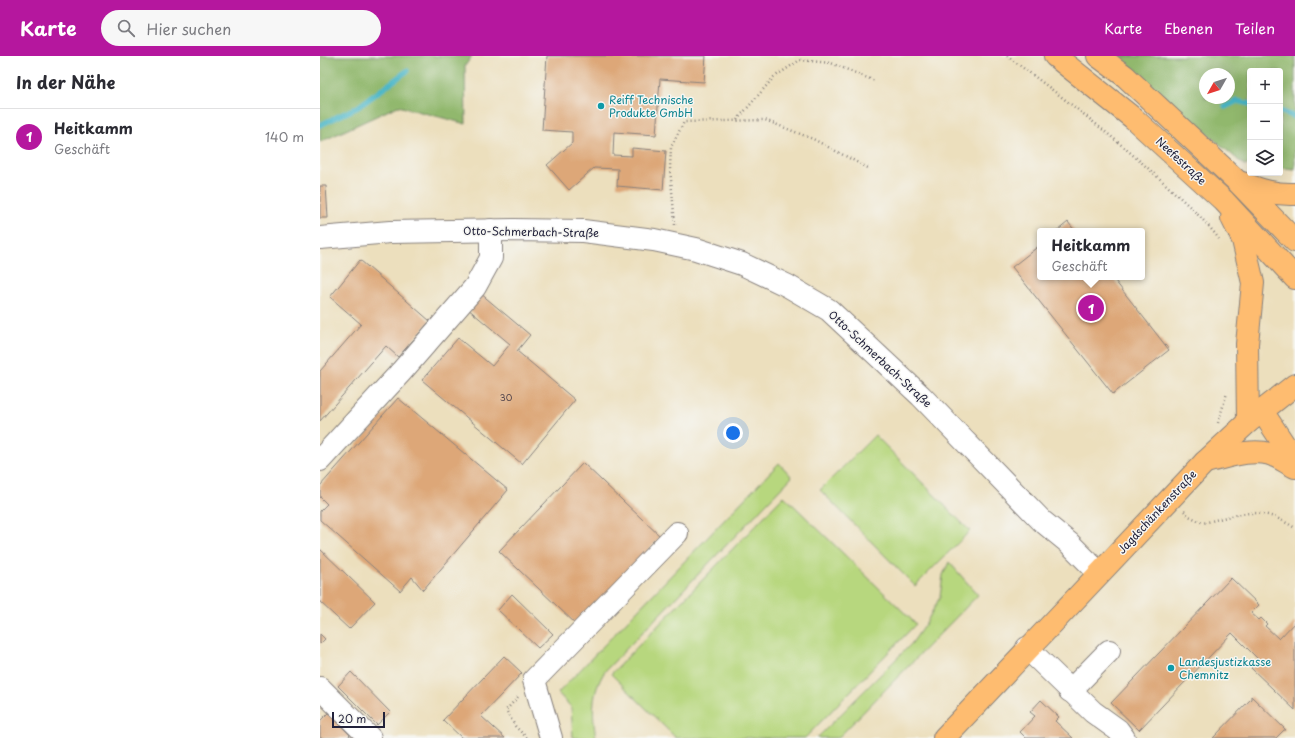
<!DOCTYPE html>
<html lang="de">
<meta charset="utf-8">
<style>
:root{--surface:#fff;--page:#f7f7f7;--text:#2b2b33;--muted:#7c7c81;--line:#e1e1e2;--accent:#b5179e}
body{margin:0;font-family:"Playpen Sans",sans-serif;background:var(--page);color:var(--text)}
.controls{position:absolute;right:12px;top:12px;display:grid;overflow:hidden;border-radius:4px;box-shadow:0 4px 16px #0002}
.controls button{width:36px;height:36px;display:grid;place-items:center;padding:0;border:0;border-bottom:1px solid var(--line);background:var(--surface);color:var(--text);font:20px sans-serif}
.compass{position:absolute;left:879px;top:12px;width:36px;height:36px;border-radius:50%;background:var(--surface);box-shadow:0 4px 16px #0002;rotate:231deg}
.scale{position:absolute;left:12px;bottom:10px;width:53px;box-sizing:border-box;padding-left:4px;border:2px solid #22223b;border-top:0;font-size:11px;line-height:14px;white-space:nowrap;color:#22223b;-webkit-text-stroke:3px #f6f6f2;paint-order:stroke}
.you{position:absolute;left:413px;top:377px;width:14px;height:14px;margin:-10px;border:3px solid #fff;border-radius:50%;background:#1a73e8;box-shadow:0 0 0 6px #1a73e833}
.badge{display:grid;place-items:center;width:26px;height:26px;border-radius:50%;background:var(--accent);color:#fff;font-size:13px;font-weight:700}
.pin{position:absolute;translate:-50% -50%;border:2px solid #fff;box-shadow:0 1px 4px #0006}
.popup{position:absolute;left:717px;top:172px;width:108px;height:52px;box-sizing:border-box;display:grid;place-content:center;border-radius:4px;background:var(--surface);filter:drop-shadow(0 1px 3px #0005);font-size:13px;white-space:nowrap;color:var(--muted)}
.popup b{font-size:15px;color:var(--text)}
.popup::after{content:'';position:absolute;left:50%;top:100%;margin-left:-8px;border:8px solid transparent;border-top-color:var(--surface)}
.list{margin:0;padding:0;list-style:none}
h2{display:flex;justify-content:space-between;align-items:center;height:52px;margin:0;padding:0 16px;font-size:17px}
h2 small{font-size:13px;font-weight:400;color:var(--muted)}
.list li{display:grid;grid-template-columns:26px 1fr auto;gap:12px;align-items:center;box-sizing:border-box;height:56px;padding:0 16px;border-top:1px solid var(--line)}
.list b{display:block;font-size:15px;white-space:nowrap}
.list p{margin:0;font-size:13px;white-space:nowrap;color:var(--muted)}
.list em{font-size:13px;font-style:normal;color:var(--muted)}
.icon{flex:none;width:22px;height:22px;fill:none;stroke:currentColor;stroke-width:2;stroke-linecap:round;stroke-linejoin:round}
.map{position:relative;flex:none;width:975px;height:682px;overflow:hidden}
header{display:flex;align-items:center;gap:24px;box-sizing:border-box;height:56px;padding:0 20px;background:var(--accent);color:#fff}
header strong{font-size:19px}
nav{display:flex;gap:22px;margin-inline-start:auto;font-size:14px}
.search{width:280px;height:36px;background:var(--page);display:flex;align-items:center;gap:10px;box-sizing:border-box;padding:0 14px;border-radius:22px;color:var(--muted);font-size:15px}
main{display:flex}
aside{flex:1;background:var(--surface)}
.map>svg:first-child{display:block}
.green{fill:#b7d77e;stroke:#6c7c5c}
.forest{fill:#91b86d;stroke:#5a6d54;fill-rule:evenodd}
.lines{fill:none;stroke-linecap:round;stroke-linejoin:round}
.stream{stroke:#4ab6c7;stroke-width:5.5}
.building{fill:#dda778}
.minor-casing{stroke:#87807c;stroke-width:24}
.major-casing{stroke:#87807c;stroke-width:24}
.path{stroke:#87807c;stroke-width:2.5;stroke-dasharray:1 3;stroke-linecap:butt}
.minor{stroke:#fff;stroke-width:22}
.major{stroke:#febc70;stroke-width:22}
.culture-dot{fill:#0f9aa8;stroke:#f6f6f2;stroke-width:1.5}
.labels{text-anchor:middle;stroke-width:3;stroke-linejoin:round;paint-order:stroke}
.number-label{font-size:9px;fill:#51434a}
.culture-label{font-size:11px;fill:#0d838f;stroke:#f6f6f2;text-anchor:start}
.street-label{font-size:11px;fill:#22223b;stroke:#f6f6f2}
</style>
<header>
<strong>Karte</strong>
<div class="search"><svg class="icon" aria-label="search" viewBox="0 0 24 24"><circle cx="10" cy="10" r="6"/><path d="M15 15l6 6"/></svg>Hier suchen</div>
<nav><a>Karte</a><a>Ebenen</a><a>Teilen</a></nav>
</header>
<main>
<aside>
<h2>In der Nähe<small></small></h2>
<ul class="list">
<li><span class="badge">1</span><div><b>Heitkamm</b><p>Geschäft</p></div><em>140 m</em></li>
</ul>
</aside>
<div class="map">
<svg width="975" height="682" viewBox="0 0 975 682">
<rect width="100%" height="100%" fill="#f6f6f2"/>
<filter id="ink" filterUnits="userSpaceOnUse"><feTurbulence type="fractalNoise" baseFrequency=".025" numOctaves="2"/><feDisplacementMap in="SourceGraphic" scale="8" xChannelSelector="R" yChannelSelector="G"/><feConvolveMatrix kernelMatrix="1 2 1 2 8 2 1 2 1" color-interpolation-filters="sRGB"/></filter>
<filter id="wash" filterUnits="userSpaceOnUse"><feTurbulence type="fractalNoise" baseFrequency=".012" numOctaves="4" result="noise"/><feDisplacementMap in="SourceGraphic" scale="16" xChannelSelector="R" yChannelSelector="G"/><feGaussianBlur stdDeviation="0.9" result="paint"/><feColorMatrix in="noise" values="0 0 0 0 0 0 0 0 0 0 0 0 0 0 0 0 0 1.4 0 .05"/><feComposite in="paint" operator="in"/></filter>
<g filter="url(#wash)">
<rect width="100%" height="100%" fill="#ecdfbd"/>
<g class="green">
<path d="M555 379 650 475 595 530 500 434Z"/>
<path d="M459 407 472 421 285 615C271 638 272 656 276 682H253L251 651 238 637Z"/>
<path d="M464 440 596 568 485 682H356L291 618Z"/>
<path d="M629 506 658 539 518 682H497L592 587 606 567 620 541 623 519Z"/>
</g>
<g class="forest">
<path d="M0 0H152L145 10 146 68 78 50 0 86Z"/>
<path d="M796 0H975V113L960 112V15H930V109H924ZM885 18H909V42H885Z"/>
</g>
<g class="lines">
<g class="stream">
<path d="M905 51 917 45 930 48"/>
<path d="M960 55 975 61"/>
<path d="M0 69 38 51 87 15"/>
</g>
</g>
<g id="blocks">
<g class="building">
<path d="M227 0H386L384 26 340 23 336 79 294 76 293 99 312 100V92L346 95 343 134 297 130 298 113 274 112 249 134 227 109 252 87V76L222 74Z"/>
<path d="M0 130H6L8 162H0Z"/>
<path d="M748 166 755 175H737Z"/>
<path d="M720 189V221H792L849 294 793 338 692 211Z"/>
<path d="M40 204 110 265 78 301 66 290 0 365V315L41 268 10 241Z"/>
<path d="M160 237 210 279 197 295 255 344 202 408 102 324 138 282 172 310 190 288 147 252Z"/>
<path d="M78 342 188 434 103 534 92 521 80 535 0 464V455L7 448 0 441V430Z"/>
<path d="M263 407 341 481 257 569 179 495Z"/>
<path d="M0 493 55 546 29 573 0 546Z"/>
<path d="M911 522 939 549 931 557 939 564 941 562 947 568 945 570 959 583 975 566V654L931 612 939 604 912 577 819 674 791 647Z"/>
<path d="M192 538 233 578 218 592 178 554Z"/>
<path d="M0 578 5 583 0 588Z"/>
<path d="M184 600 202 617 161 660 185 682H142L123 664Z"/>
<path d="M31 616 70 656 57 669 18 630Z"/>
<path d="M931 640 966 674H964L956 682H893L931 643Z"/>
<path d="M721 644 739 661 735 665 753 682H706L700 676 715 660 710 656Z"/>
<path d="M8 657 30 679 27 682H0V665Z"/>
</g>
</g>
</g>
<g filter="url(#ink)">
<use href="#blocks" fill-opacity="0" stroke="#87807c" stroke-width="1"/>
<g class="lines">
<defs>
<g id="minor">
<path d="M0 182 70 176 193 174 263 175 334 184 376 193 422 208 468 230 509 254 601 340 722 465 749 487 779 517"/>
<path d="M0 404 81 316 155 231 171 202V174"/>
<path d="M707 592 773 656 798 674 804 682"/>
<path d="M0 632 50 682"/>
<path d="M750 635 789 595"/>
<path d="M231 682 214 624 357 477"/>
</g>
<g id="major">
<path d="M735 0 813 62 904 145 975 222"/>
<path d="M778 0 805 20 917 125 975 185"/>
<path d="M922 127C940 134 955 139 975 138"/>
<path d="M912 162 923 184 933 227 927 288 928 366"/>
<path d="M942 355 975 405"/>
<path d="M885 406C905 402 930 392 950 398 959 401 967 407 975 411"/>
<path d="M624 682 884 407 928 366 975 329"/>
</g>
</defs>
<use href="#minor" class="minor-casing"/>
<use href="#major" class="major-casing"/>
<g class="path">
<path d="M687 0C740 39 792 79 841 124 861 143 883 161 899 183"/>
<path d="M417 64 454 21 480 4 511 7 555 25"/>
<path d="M355 169 350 112 351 91 364 66 445 64 493 83 548 112"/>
<path d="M898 367 907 337"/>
<path d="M864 455 869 460 883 467C922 458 938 448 975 472"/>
<path d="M198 641 186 654 195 670 207 682"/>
</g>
<use href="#minor" class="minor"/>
<use href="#major" class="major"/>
</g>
</g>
<g class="culture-dot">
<circle cx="281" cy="50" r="4"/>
<circle cx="851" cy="612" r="4"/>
</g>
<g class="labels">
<g class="number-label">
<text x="186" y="345">30</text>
</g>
<g class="culture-label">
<text x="289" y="48">Reiff Technische<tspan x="289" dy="13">Produkte GmbH</tspan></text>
<text x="859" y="610">Landesjustizkasse<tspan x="859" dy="13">Chemnitz</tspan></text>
</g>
<g class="street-label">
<text transform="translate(861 105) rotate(43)" y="4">Neefestraße</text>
<text transform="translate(211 176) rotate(1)" y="4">Otto-Schmerbach-Straße</text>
<text transform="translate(560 303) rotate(43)" y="4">Otto-Schmerbach-Straße</text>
<text transform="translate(837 456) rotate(-47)" y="4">Jagdschänkenstraße</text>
</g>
</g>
</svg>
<div class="controls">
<button>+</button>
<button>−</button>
<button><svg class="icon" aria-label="layers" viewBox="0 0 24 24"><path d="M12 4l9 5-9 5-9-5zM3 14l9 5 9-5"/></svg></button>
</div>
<svg class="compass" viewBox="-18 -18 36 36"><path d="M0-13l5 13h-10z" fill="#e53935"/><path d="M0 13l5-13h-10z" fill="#7c7c81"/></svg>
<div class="scale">20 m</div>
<div class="you"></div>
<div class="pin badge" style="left:771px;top:252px">1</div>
<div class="popup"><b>Heitkamm</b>Geschäft</div>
</div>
</main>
